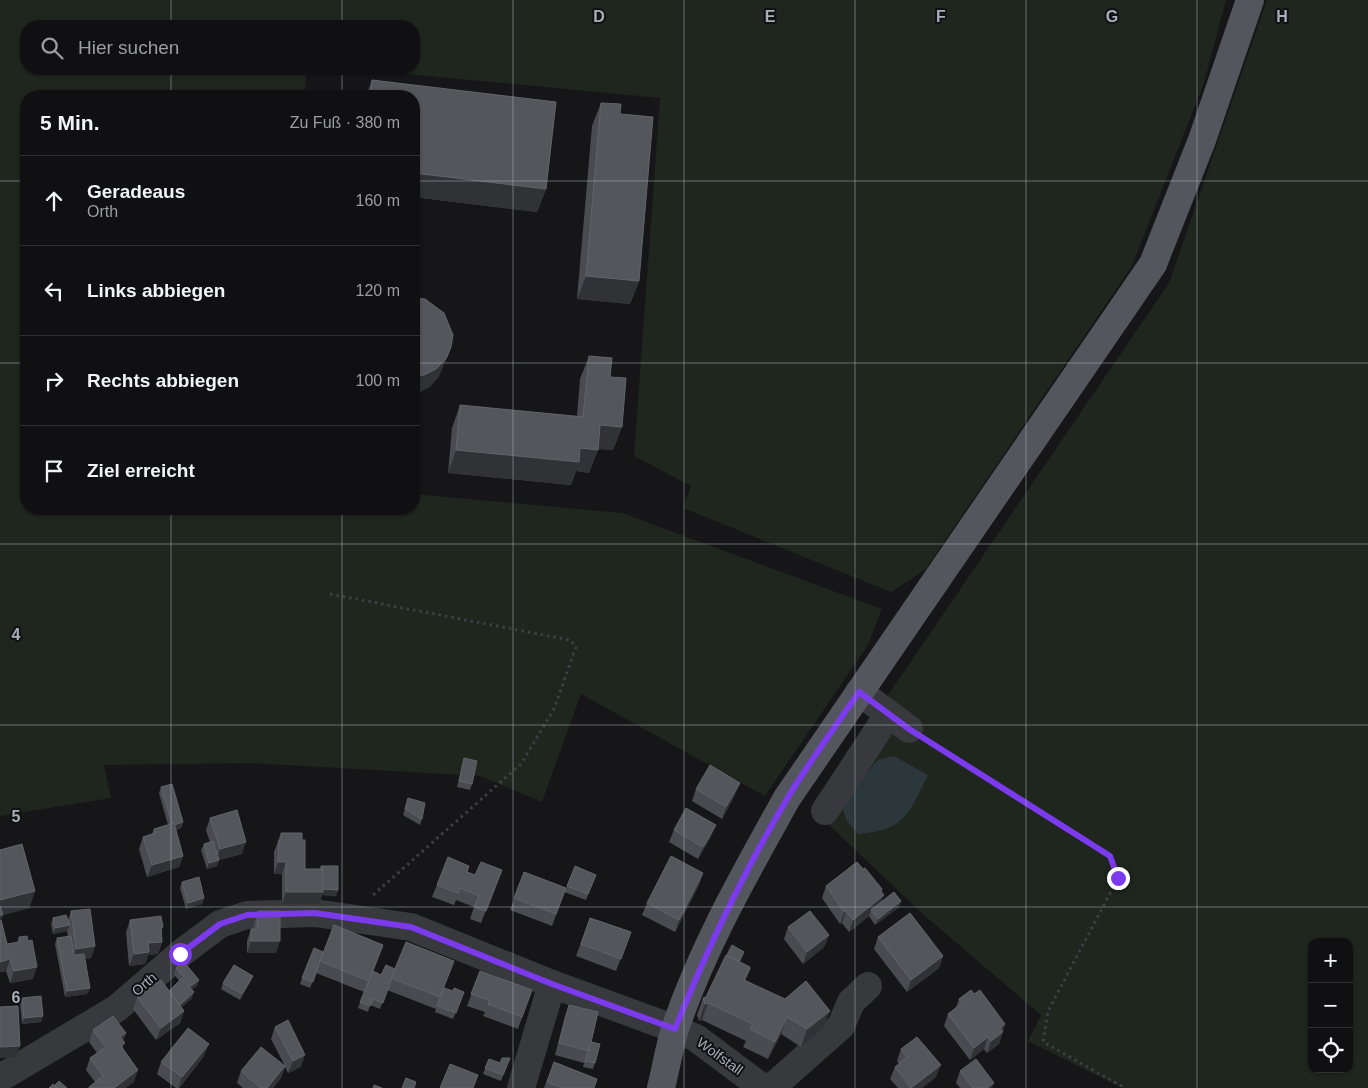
<!DOCTYPE html>
<html lang="de">
<meta charset="utf-8">
<style>
:root{--surface:#101012;--page:#19191b;--text:#f1f3f6;--muted:#9c9d9f;--line:#303032}
body{margin:0;font-family:Helvetica,sans-serif;background:var(--page);color:var(--text)}
.controls{position:absolute;right:15px;bottom:15px;display:grid;overflow:hidden;border-radius:10px;box-shadow:0 1px 4px #0004}
.controls button{width:45px;height:45px;display:grid;place-items:center;padding:0;border:0;border-bottom:1px solid var(--line);background:var(--surface);color:var(--text);font:25px sans-serif}
.stop{position:absolute;width:15px;height:15px;margin:-11px;border:4px solid #7c3aed;border-radius:50%;background:#fff}
.stop.end{background:#7c3aed;border-color:#fff;box-shadow:0 1px 5px #0008}
.list{margin:0;padding:0;list-style:none}
h2{display:flex;justify-content:space-between;align-items:center;height:65px;margin:0;padding:0 20px;font-size:21px}
h2 small{font-size:16px;font-weight:400;color:var(--muted)}
.list li{display:grid;grid-template-columns:32px 1fr auto;gap:15px;align-items:center;box-sizing:border-box;height:90px;padding:0 20px;border-top:1px solid var(--line)}
.list b{display:block;font-size:19px;white-space:nowrap}
.list p{margin:0;font-size:16px;white-space:nowrap;color:var(--muted)}
.list em{font-size:16px;font-style:normal;color:var(--muted)}
.icon{flex:none;width:28px;height:28px;fill:none;stroke:currentColor;stroke-width:2;stroke-linecap:round;stroke-linejoin:round}
.map{position:relative;flex:none;width:1368px;height:1088px;overflow:hidden}
.search{position:absolute;background:var(--surface);box-shadow:0 1px 4px #0004;left:20px;top:20px;width:400px;height:55px;display:flex;align-items:center;gap:12px;box-sizing:border-box;padding:0 18px;border-radius:20px;color:var(--muted);font-size:19px}
.panel{position:absolute;background:var(--surface);box-shadow:0 1px 4px #0004;left:20px;top:90px;width:400px;height:425px;border-radius:20px}
.map>svg:first-child{display:block}
.green{fill:#1e261e;fill-rule:evenodd}
.water{fill:#2c373c}
.lines{fill:none;stroke-linecap:round;stroke-linejoin:round}
.path{stroke:#3d4044;stroke-width:3;stroke-dasharray:2.5 4;stroke-linecap:butt}
.minor{stroke:#37393d;stroke-width:28}
.major{stroke:#53565c;stroke-width:28}
.wall{fill:#494b50}
.shaded-wall{fill:#303235}
.building{fill:#53565b;stroke:#61646a}
.route{stroke:#7c3aed;stroke-width:6}
.grid{fill:none;stroke:#a8afb8;stroke-width:1;stroke-opacity:0.55}
.labels{text-anchor:middle;stroke-width:4;stroke-linejoin:round;paint-order:stroke}
.street-label{font-size:14px;fill:#a8afb8;stroke:#111113}
.grid-label{font-size:16px;text-anchor:middle;font-weight:bold;fill:#a8afb8;stroke:#111113;stroke-width:4;stroke-linejoin:round;paint-order:stroke}
</style>
<div class="map">
<svg width="1368" height="1088" viewBox="0 0 1368 1088">
<rect width="100%" height="100%" fill="#161618"/>
<g class="green">
<path d="M0 0H1226L1204 83 1132 266 925 570 891 592 683 508 691 486 634 456 660 98 354 69H414V26H26V69H307L304 96H26V509H414V494L622 513 882 609 868 645 765 796 581 694 542 802 480 776 251 763 104 765 111 798 0 816Z"/>
<path d="M1267 0H1368V1088H1122L1028 1041 1041 1015 925 916 811 808 1169 283ZM1312 942H1349V1069H1312Z"/>
</g>
<path class="water" d="M894 756 928 775C908 815 905 830 858 834L847 821 840 803 878 760Z"/>
<g class="lines">
<g class="path">
<path d="M330 594 570 640 576 647 554 709 521 764 372 896"/>
<path d="M929 742 1110 856 1118 878 1048 1011 1043 1042 1125 1088"/>
</g>
<g class="minor">
<path d="M859 692 909 729"/>
<path d="M825 811 888 715"/>
<path d="M0 1078 116 1009 180 954 220 924 247 915 315 913 411 927 552 984 675 1029 696 1038 763 1088"/>
<path d="M521 1088 552 984"/>
<path d="M771 1088 841 1026 851 1002 868 986"/>
</g>
<path class="major" d="M661 1088C666 1068 669 1048 675 1029 702 948 746 872 787 798L1153 264 1202 140 1250 0"/>
</g>
<g class="wall">
<path d="M372 80 556 102 546 189 537 212 414 197V96H366Z"/>
<path d="M601 103 639 281 630 304 577 299 592 126Z"/>
<path d="M589 356 610 377 622 427 613 450 598 449 589 473 576 471 571 485 448 473 452 428 460 405 577 416 580 379Z"/>
<path d="M464 758 472 784 470 790 457 787Z"/>
<path d="M161 787 183 822 181 828 176 830 183 856 179 867 147 877 139 849 143 837 152 834 154 829 168 825 159 793Z"/>
<path d="M696 789 735 795 722 819 692 801Z"/>
<path d="M408 798 422 819 420 825 403 815Z"/>
<path d="M210 818 242 854 219 860 217 866 207 869 201 850 204 844 210 842 206 830Z"/>
<path d="M674 830 711 837 698 859 669 842Z"/>
<path d="M281 833 302 840 305 869H320L321 866 338 890 336 896 322 895 319 904H282V874H274V852Z"/>
<path d="M0 850 35 891 29 908 3 915 1 920 7 944 17 942 19 937 33 979 10 983 6 971 0 972Z"/>
<path d="M863 869 882 889 881 891 882 901H901L899 907 875 925 869 916 849 932 842 923 840 924 822 898 826 886Z"/>
<path d="M502 870 481 923 470 919 474 907 456 900 454 905 432 897 437 885 467 872 475 875Z"/>
<path d="M524 872 566 888 552 926 510 910Z"/>
<path d="M703 873 699 885 675 932 642 915 647 903Z"/>
<path d="M596 875 586 900 564 892 567 886Z"/>
<path d="M182 882 204 898 202 904 186 909 180 888Z"/>
<path d="M71 911 95 946 91 958 85 959 90 988 87 994 65 997 55 944 57 938 68 937 67 931 53 934 51 924 53 918 68 920Z"/>
<path d="M258 911 276 953H247V941L251 929H253L254 923Z"/>
<path d="M590 918 631 932 616 971 576 956Z"/>
<path d="M130 920 163 927 161 931 162 942 158 954 148 955 145 964 129 966 126 932Z"/>
<path d="M788 927 829 935 824 947 803 964 784 939Z"/>
<path d="M878 937 943 956 939 968 907 992 874 949Z"/>
<path d="M314 948 381 975 444 988 453 991 464 992 453 1019 435 1012 436 1009 387 990 380 1009 370 1005 368 1012 358 1008 364 992 316 973 310 988 300 984Z"/>
<path d="M744 952 740 962 751 968 745 981 823 1029 801 1047 781 1034 768 1059 743 1047 746 1041 702 1020 699 1021 697 1015 703 998 706 997 727 955Z"/>
<path d="M176 968 199 980 197 986 192 989V998L181 1008 184 1011 180 1023 156 1040 133 1009 137 997 169 991 179 981 174 974Z"/>
<path d="M480 971 532 990 518 1029 483 1016 485 1012 467 1006Z"/>
<path d="M253 976 250 982 240 1000 221 989 223 983Z"/>
<path d="M974 994 1005 1024 999 1044 987 1053 984 1049 970 1060 944 1026 948 1014 956 1008 959 999Z"/>
<path d="M22 998 43 1016 41 1022 22 1024 20 1004Z"/>
<path d="M569 1005 591 1042 595 1063 593 1069 583 1067 584 1063 555 1055 565 1016Z"/>
<path d="M275 1027 301 1067 288 1073 285 1067 281 1078 273 1088H243L237 1083 241 1071 285 1066 271 1039Z"/>
<path d="M93 1030 126 1033 123 1041V1048L134 1082 125 1088H88L89 1087 95 1082 86 1070 90 1058 97 1053 89 1042Z"/>
<path d="M901 1049 936 1077 922 1088H898L890 1079 895 1067 899 1064 897 1061Z"/>
<path d="M204 1056 179 1088H176L157 1074 161 1062Z"/>
<path d="M510 1058 501 1081 483 1074 489 1059 500 1063Z"/>
<path d="M554 1062 594 1088H544Z"/>
<path d="M960 1071 992 1088H960L956 1083Z"/>
</g>
<g class="shaded-wall">
<path d="M414 173 546 189 537 212 414 197Z"/>
<path d="M586 276 639 281 630 304 577 299Z"/>
<path d="M451 347 439 377 430 387 418 393H414V376Z"/>
<path d="M600 425 622 427 613 450 591 448Z"/>
<path d="M580 448 598 450 589 473 576 471 571 485 448 473 456 450Z"/>
<path d="M740 783 735 795 722 819 726 807Z"/>
<path d="M183 822 181 828 170 831 172 825Z"/>
<path d="M716 825 711 837 698 859 703 847Z"/>
<path d="M246 842 242 854 219 860 217 866 207 869 209 863 216 861 220 849Z"/>
<path d="M183 856 179 867 147 877 152 865Z"/>
<path d="M278 862H286L282 874H274Z"/>
<path d="M703 873 699 885 675 932 679 920Z"/>
<path d="M320 889 338 890 336 896 322 895 319 904H282L286 892Z"/>
<path d="M882 889 878 900 884 895 880 907 871 910 869 916 849 932 853 920Z"/>
<path d="M35 891 29 908 3 915 0 922V900Z"/>
<path d="M204 898 202 904 186 909 188 903Z"/>
<path d="M901 901 899 907 875 925 878 919Z"/>
<path d="M846 911 842 923 840 924 844 912Z"/>
<path d="M70 925 67 931 53 934 55 928Z"/>
<path d="M829 935 824 947 803 964 807 952Z"/>
<path d="M251 941H280L276 953H247Z"/>
<path d="M162 942 158 954 148 955 145 964 129 966 134 954 148 943Z"/>
<path d="M95 946 91 958 71 961 76 949Z"/>
<path d="M943 956 939 968 907 992 911 980Z"/>
<path d="M10 959 6 971 0 972V962Z"/>
<path d="M37 967 33 979 10 983 14 971Z"/>
<path d="M253 976 250 982 240 1000 242 994Z"/>
<path d="M199 980 197 986 188 992 191 986Z"/>
<path d="M90 988 87 994 65 997 67 991Z"/>
<path d="M194 992 192 998 178 1011 180 1005Z"/>
<path d="M708 1003 702 1020 699 1021 705 1004Z"/>
<path d="M184 1011 180 1023 156 1040 161 1028Z"/>
<path d="M830 1011 823 1029 801 1047 807 1029Z"/>
<path d="M43 1016 41 1022 22 1024 24 1018Z"/>
<path d="M787 1017 781 1034 768 1059 775 1042Z"/>
<path d="M1005 1024 999 1044 987 1053 991 1041 1000 1028Z"/>
<path d="M126 1033 121 1045 120 1037Z"/>
<path d="M988 1037 984 1049 970 1060 974 1048Z"/>
<path d="M209 1044 204 1056 178 1088 182 1077Z"/>
<path d="M20 1046 16 1057 0 1058V1047Z"/>
<path d="M305 1055 301 1067 288 1073 293 1061Z"/>
<path d="M941 1065 936 1077 922 1088H911Z"/>
<path d="M285 1066 281 1078 273 1088H267Z"/>
<path d="M138 1070 134 1082 125 1088H114Z"/>
<path d="M994 1083 992 1088H987Z"/>
</g>
<g class="building">
<path d="M372 80 556 102 546 189 414 173V96H370Z"/>
<path d="M601 103 621 104 620 114 653 117 639 281 586 276Z"/>
<path d="M414 298 425 299 444 313 453 335 451 347 446 359 436 369 424 375 414 376Z"/>
<path d="M589 356 612 358 610 377 626 378 622 427 600 425 598 450 580 448 579 462 456 450 460 405 583 417Z"/>
<path d="M464 758 477 761 472 784 459 781Z"/>
<path d="M710 765 740 783 726 807 696 789Z"/>
<path d="M172 784 183 822 174 825V823L172 824 161 787Z"/>
<path d="M408 798 425 803 422 819 405 809Z"/>
<path d="M686 808 716 825 703 847 674 830Z"/>
<path d="M237 810 246 842 220 849 210 818Z"/>
<path d="M174 823 183 856 152 865 143 837 155 833 154 829Z"/>
<path d="M281 833H302V840H305V869H323V892H286V862H278L279 840H281Z"/>
<path d="M213 841 219 860 209 863 204 844Z"/>
<path d="M22 844 35 891 0 900V850Z"/>
<path d="M671 856 703 873 679 920 647 903Z"/>
<path d="M448 857 469 866 467 872 475 875 481 862 502 870 486 911 474 907 479 896 460 888 458 893 437 885Z"/>
<path d="M857 862 863 869 865 868 882 889 881 891 884 895 853 920 846 911 844 912 826 886Z"/>
<path d="M321 866H338V890L323 889V869H321Z"/>
<path d="M575 866 596 875 588 894 567 886Z"/>
<path d="M524 872 566 888 556 914 514 898Z"/>
<path d="M199 877 204 898 188 903 182 882Z"/>
<path d="M894 892 901 901 878 919 871 910Z"/>
<path d="M0 906 3 915H0Z"/>
<path d="M90 909 95 946 76 949 71 911Z"/>
<path d="M258 911H280V941H251V929H257Z"/>
<path d="M810 911 829 935 807 952 788 927Z"/>
<path d="M910 913 943 956 911 980 878 937Z"/>
<path d="M66 915 70 925 55 928 53 918Z"/>
<path d="M161 916 163 927H161L162 942 148 943 149 952 134 954 130 920Z"/>
<path d="M590 918 631 932 621 959 581 944Z"/>
<path d="M1 920 7 944 20 942 19 937 27 936 28 941 32 940 37 967 14 971 10 959 0 962Z"/>
<path d="M334 925 383 945 369 981 320 961Z"/>
<path d="M71 936 74 955 84 954 90 988 67 991 57 938Z"/>
<path d="M406 942 454 961 440 997 391 978Z"/>
<path d="M732 945 744 952 739 961 727 955Z"/>
<path d="M314 948 323 952 313 982 302 978Z"/>
<path d="M726 955 750 967 744 980 785 999 806 981 830 1011 807 1029 787 1017 775 1042 750 1029 753 1024 708 1003 705 1004 703 998 706 997Z"/>
<path d="M184 962 199 980 191 986 176 968Z"/>
<path d="M234 965 253 976 242 994 223 983Z"/>
<path d="M386 965 395 969 383 1003 373 999 370 1006 360 1002 373 971 381 975Z"/>
<path d="M480 971 532 990 522 1017 488 1004 489 1000 471 994Z"/>
<path d="M182 978 194 992 180 1005 169 991Z"/>
<path d="M161 980 184 1011 161 1028 137 997Z"/>
<path d="M444 988 453 991 454 988 464 992 456 1013 437 1006Z"/>
<path d="M971 990 974 994 980 990 1005 1024 1000 1028 1003 1032 991 1041 988 1037 974 1048 948 1014 962 1003 959 999Z"/>
<path d="M41 996 43 1016 24 1018 22 998Z"/>
<path d="M569 1005 598 1012 589 1051 559 1043Z"/>
<path d="M18 1006 20 1046 0 1047V1007Z"/>
<path d="M113 1016 126 1033 120 1037 125 1043 121 1046 138 1070 114 1088H90L89 1087 103 1076 90 1058 106 1047 93 1030Z"/>
<path d="M288 1020 305 1055 293 1061 275 1027Z"/>
<path d="M188 1028 209 1044 182 1077 161 1062Z"/>
<path d="M917 1037 941 1065 911 1088 895 1067 907 1057 901 1049Z"/>
<path d="M591 1042 600 1044 595 1063 585 1061Z"/>
<path d="M261 1047 285 1066 267 1088H261L241 1071Z"/>
<path d="M502 1058H510L503 1075 485 1068 489 1059 500 1063Z"/>
<path d="M976 1059 994 1083 987 1088H973L960 1071Z"/>
<path d="M554 1062 597 1079 594 1088H563L547 1082Z"/>
<path d="M450 1064 478 1075 473 1088H440Z"/>
<path d="M406 1078 416 1082 414 1088H402Z"/>
<path d="M59 1081 67 1088H57L55 1085Z"/>
<path d="M53 1084 57 1088H49Z"/>
<path d="M374 1085 382 1088H373Z"/>
</g>
<g class="lines">
<path class="route" d="M180 954 220 924 247 915 315 913 411 927 552 984 675 1029C707 949 743 873 787 799 809 762 835 727 859 692L909 729 1110 856 1118 878"/>
</g>
<path class="grid" d="M171 0V26M342 0V26M513 0V1088M684 0V1088M855 0V1088M1026 0V1088M1197 0V1088M171 69V96M342 69V96M0 181H26M414 181H1368M0 363H26M414 363H1368M171 509V1088M342 509V1088M0 544H1368M0 725H1368M0 907H1368"/>
<g class="labels">
<g class="street-label">
<text transform="translate(144 984) rotate(-41)" y="5">Orth</text>
<text transform="translate(720 1056) rotate(36)" y="5">Wolfstall</text>
</g>
</g>
<g class="grid-label">
<text x="599" y="22">D</text>
<text x="770" y="22">E</text>
<text x="941" y="22">F</text>
<text x="1112" y="22">G</text>
<text x="1282" y="22">H</text>
<text x="16" y="640">4</text>
<text x="16" y="822">5</text>
<text x="16" y="1003">6</text>
</g>
</svg>
<div class="controls">
<button>+</button>
<button>−</button>
<button><svg class="icon" aria-label="locate" viewBox="0 0 24 24"><circle cx="12" cy="12" r="6"/><path d="M12 2v4M12 18v4M2 12h4M18 12h4"/></svg></button>
</div>
<div class="stop" style="left:180px;top:954px"></div>
<div class="stop end" style="left:1118px;top:878px"></div>
<div class="search"><svg class="icon" aria-label="search" viewBox="0 0 24 24"><circle cx="10" cy="10" r="6"/><path d="M15 15l6 6"/></svg>Hier suchen</div>
<section class="panel">
<h2>5 Min.<small>Zu Fuß · 380 m</small></h2>
<ul class="list">
<li><svg class="icon" aria-label="ahead" viewBox="0 0 24 24"><path d="M12 20V5M6 11l6-6 6 6"/></svg><div><b>Geradeaus</b><p>Orth</p></div><em>160 m</em></li>
<li><svg class="icon" aria-label="left" viewBox="0 0 24 24"><path d="M17 20v-9H6M10 6l-5 5 5 5"/></svg><div><b>Links abbiegen</b></div><em>120 m</em></li>
<li><svg class="icon" aria-label="right" viewBox="0 0 24 24"><path d="M7 20v-9h11M14 6l5 5-5 5"/></svg><div><b>Rechts abbiegen</b></div><em>100 m</em></li>
<li><svg class="icon" aria-label="arrive" viewBox="0 0 24 24"><path d="M6 21V4h12l-3 4 3 4H6"/></svg><div><b>Ziel erreicht</b></div></li>
</ul>
</section>
</div>
